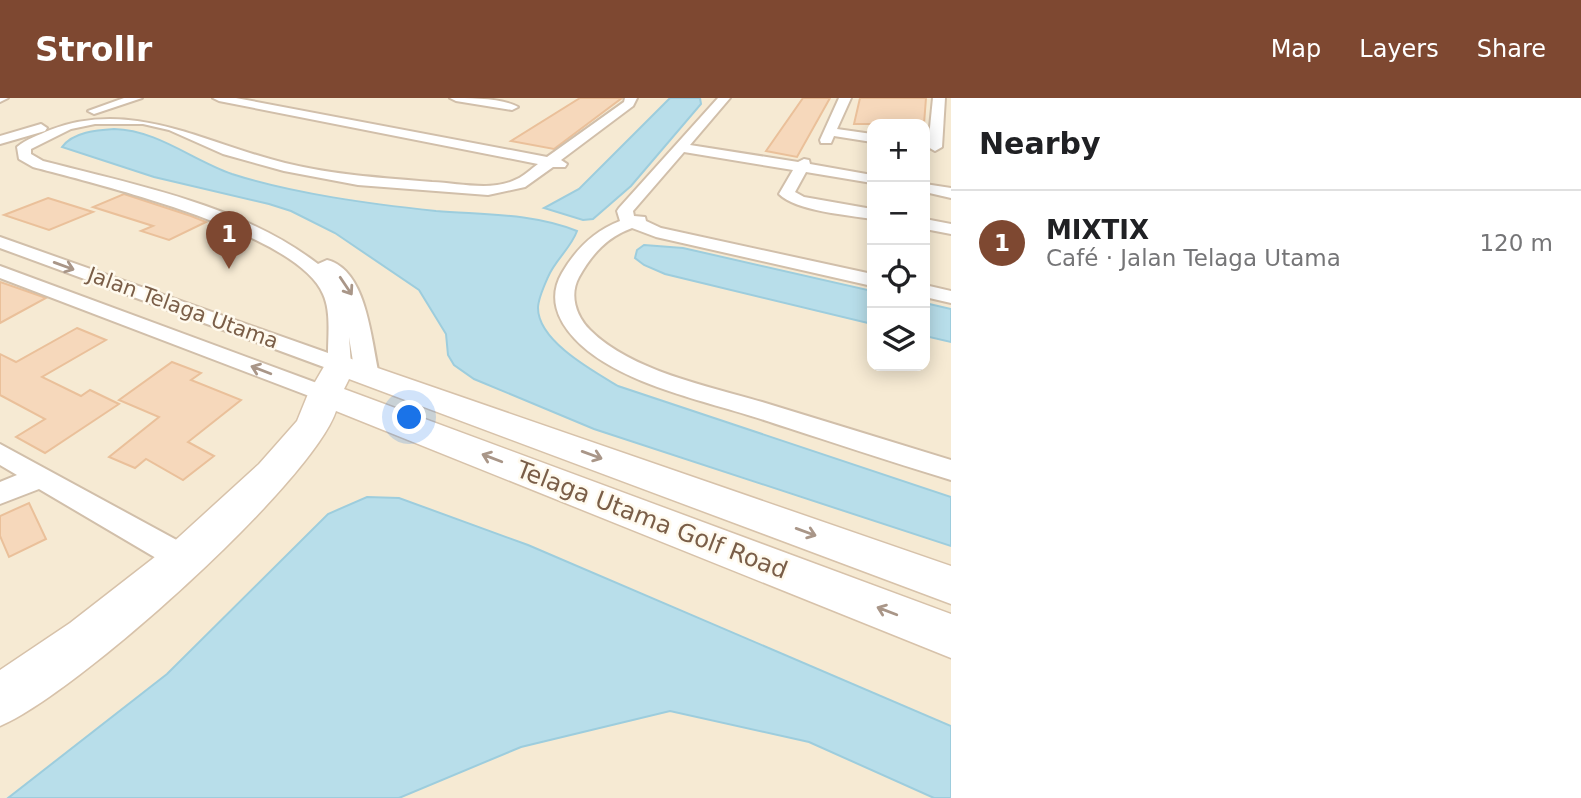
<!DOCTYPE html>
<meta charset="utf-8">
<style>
:root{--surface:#fff;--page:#f2f2f2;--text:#202124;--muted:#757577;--line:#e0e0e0;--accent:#7e4831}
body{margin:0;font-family:"DejaVu Sans",sans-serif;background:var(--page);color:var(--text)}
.controls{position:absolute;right:21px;top:21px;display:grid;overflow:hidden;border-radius:14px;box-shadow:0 4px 18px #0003}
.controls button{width:63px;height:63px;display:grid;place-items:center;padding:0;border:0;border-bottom:2px solid var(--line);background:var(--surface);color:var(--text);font:35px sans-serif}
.you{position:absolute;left:410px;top:320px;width:24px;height:24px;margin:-18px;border:5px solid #fff;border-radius:50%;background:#1a73e8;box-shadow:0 0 0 10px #1a73e833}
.badge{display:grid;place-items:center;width:46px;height:46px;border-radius:50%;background:var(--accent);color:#fff;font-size:23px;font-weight:700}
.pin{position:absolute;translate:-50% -58px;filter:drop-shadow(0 2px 4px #0008)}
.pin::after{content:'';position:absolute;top:37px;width:24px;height:21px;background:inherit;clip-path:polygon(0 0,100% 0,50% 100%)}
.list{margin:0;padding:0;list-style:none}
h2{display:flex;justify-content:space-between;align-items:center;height:91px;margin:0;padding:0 28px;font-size:30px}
h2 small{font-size:23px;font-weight:400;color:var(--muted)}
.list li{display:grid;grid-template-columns:46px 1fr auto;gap:21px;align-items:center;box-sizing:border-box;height:105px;padding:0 28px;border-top:2px solid var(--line)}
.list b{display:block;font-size:26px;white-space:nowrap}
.list p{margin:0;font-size:23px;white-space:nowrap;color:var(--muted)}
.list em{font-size:23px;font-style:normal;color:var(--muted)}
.icon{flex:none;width:38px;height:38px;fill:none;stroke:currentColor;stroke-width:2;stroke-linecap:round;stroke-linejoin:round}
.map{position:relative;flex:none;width:951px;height:700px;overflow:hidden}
header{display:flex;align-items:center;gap:42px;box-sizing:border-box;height:98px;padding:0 35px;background:var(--accent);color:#fff}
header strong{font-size:33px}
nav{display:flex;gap:38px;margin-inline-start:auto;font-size:24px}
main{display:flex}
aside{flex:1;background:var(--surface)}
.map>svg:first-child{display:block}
.residential{fill:#f6ead3;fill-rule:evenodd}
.water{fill:#b8deea;stroke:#9dcddd;stroke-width:2}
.building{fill:#f6d8bb;stroke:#eac09a;stroke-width:2}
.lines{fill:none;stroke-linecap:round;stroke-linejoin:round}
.street-casing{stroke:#d1bfaa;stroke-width:4}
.secondary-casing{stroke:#d7c2aa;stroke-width:3}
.street{fill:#fff;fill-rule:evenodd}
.secondary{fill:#fff;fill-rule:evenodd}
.oneway{stroke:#a99688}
.labels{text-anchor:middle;stroke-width:5;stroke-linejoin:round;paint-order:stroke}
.far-street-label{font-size:21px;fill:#7a5e48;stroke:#fffaee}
.street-label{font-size:24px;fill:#7a5e48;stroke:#fffaee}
</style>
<header>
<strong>Strollr</strong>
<nav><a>Map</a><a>Layers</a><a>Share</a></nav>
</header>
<main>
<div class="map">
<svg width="951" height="700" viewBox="0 0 951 700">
<rect width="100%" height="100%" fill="#fef7e6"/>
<path class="residential" d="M0 0H951V700H0ZM872 26H925V268H872Z"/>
<g class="water">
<path d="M670 0H700L701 6 631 88 593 121 583 122 544 110 579 91Z"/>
<path d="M114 31C157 32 192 62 232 76 294 96 371 106 436 113 485 117 531 115 577 133 571 150 555 162 548 179 544 188 538 201 538 210 538 243 593 273 618 288L951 399V448L594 331 474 281 454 267 448 257 446 236 419 192 335 135 291 113 269 106 154 79 62 49C73 34 97 32 114 31Z"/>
<path d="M644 147 683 150 872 193V226L665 176 644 167 635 160 637 152Z"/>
<path d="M925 205 951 211V244L925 238Z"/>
<path d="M367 399 399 400 528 447 951 628V700H934L809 644 670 613 521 649 399 700H8L167 576 328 416Z"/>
</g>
<g class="building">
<path d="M580 0H622L554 51 511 43Z"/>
<path d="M803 0H830L797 59 766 53Z"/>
<path d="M860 0H926L924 26H854Z"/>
<path d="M124 96 191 118 206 124 169 142 141 133 153 128 93 109Z"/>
<path d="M48 100 93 114 49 132 4 117Z"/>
<path d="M0 184 29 194 46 200 0 225Z"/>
<path d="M77 230 106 242 42 279 81 298 90 292 119 306 45 355 16 339 45 321 0 297V256L16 264Z"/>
<path d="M172 264 201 275 191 282 241 302 188 344 214 358 183 382 146 361 135 370 109 359 159 319 119 302Z"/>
<path d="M29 405 46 441 9 459 0 438V418Z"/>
</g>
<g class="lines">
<defs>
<g id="street">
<path d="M0 0H8L0 4Z"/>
<path d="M124 0H142L94 16 88 13Z"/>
<path d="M213 0H236L547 59 624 4 625 0H637L633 8 561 62 567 66 565 69H553L525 89 488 97 358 87 284 73 223 56 169 32 143 26H95L71 31 31 51V56L43 63C136 87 241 107 318 166L327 162C367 172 371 242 379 276L375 281H359L355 276 349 239 351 267 348 272H332L0 150V139L328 255C328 237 331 213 323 196 297 134 97 86 33 69L19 61 17 49C26 41 39 37 50 32 133 0 206 46 285 65 333 77 383 80 432 84 458 85 493 94 517 81 524 78 531 71 538 66L219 3Z"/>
<path d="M450 0C470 0 502 0 518 9L512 12 456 3Z"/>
<path d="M718 0H730L690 47 798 64 804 61 809 62 810 66 872 77V85L806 74 795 94 804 99 872 111V121C848 117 796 113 779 96L793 72 684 54 633 113 634 118 645 119 646 123 661 130 872 176V188L656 139 632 130C607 139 592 156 579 179 569 197 576 218 590 232 631 273 708 288 762 304 825 323 888 343 951 362V382C888 363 826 342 764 322 707 303 617 286 575 241 557 222 548 199 562 175 576 151 594 133 620 123L617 113 619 110Z"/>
<path d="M839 0H851L837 31 872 36V44L834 38 831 45H821L820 42Z"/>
<path d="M933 0H945L942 49 935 53 928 49Z"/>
<path d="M41 26 47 30 45 33 0 46V38Z"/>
<path d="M925 86 951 90V100L925 94Z"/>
<path d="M925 121 951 126V136L925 131Z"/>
<path d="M0 168 333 291 337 296 333 301 325 304 317 301 0 180Z"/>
<path d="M925 187 951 193V205L925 199Z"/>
<path d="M0 346 195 452 200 461 195 470 184 474 173 470 39 391 0 406V384L17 377 0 367Z"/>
</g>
<path id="secondary" d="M340 257 951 468V506L349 281 344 291 951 516V560L336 313C311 386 74 598 0 628V572L70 525 169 448 259 366 297 323 308 296 329 260Z"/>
</defs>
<use href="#street" class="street-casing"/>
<use href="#secondary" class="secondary-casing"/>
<use href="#street" class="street"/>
<use href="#secondary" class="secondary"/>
</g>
<defs><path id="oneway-shaft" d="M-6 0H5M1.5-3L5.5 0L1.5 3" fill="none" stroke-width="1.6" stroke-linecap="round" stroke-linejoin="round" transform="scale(1.75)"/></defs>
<g class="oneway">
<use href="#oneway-shaft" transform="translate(64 168) rotate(20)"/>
<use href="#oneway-shaft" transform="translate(346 188) rotate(56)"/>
<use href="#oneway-shaft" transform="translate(261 272) rotate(-159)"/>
<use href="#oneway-shaft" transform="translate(592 357) rotate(20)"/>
<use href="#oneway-shaft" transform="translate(492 360) rotate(-159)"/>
<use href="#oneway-shaft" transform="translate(806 434) rotate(20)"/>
<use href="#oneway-shaft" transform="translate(887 513) rotate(-159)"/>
</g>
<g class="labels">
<g class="far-street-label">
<text transform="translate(183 210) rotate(20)" y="7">Jalan Telaga Utama</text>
</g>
<g class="street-label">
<text transform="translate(652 422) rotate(21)" y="8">Telaga Utama Golf Road</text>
</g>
</g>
</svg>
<div class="controls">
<button>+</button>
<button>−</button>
<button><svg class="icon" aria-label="locate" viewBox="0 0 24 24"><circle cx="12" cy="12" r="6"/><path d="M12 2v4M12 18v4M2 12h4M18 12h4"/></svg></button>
<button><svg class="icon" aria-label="layers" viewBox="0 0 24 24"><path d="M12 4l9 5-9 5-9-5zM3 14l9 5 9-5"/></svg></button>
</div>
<div class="you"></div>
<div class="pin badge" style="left:229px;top:171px">1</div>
</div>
<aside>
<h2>Nearby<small></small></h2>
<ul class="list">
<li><span class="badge">1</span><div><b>MIXTIX</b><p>Café · Jalan Telaga Utama</p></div><em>120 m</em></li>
</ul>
</aside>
</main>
